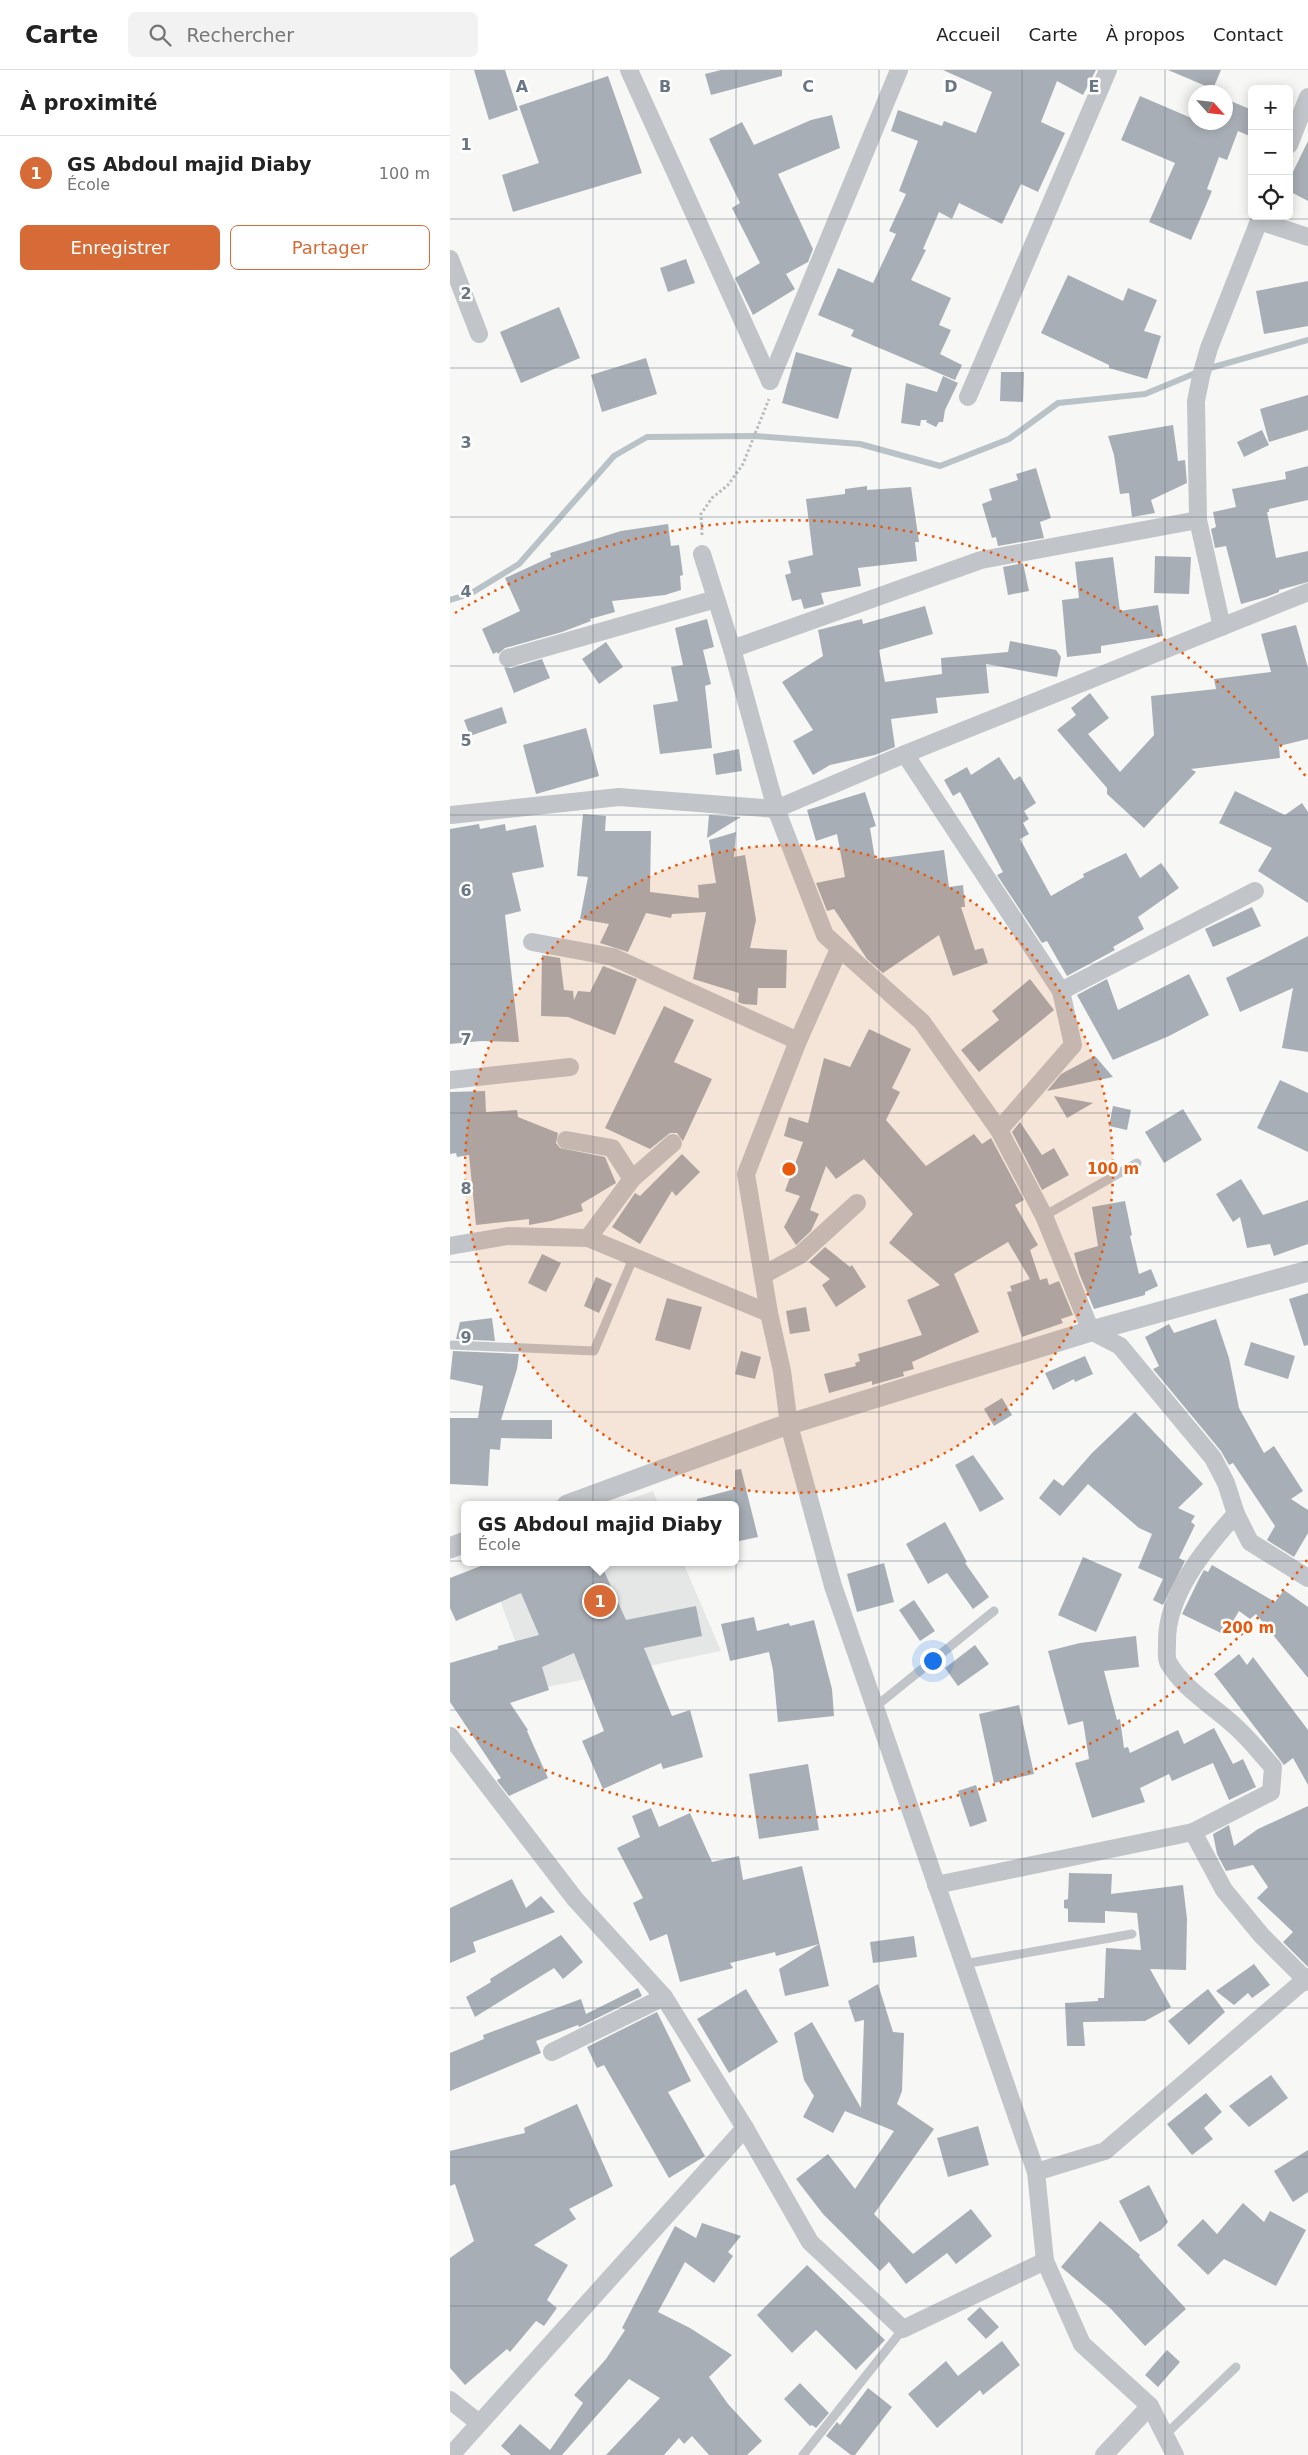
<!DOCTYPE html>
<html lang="fr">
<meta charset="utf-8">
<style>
:root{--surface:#fff;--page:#f2f2f2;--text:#222;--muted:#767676;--line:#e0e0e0;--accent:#d66b37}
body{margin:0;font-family:"DejaVu Sans",sans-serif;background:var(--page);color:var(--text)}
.controls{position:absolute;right:15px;top:15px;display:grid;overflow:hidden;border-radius:8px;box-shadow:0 2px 12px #0003}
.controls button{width:45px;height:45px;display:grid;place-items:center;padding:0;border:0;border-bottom:1px solid var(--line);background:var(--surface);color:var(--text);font:25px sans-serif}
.compass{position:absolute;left:738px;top:15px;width:45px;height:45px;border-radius:50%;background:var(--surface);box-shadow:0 2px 12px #0003;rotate:117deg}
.you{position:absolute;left:482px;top:1590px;width:18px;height:18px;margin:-12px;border:4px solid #fff;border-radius:50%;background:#1a73e8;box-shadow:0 0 0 8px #1a73e833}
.badge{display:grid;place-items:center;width:32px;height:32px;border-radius:50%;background:var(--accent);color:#fff;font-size:16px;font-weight:700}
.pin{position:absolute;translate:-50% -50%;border:2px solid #fff;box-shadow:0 1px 5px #0006}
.popup{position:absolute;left:11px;top:1431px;width:278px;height:65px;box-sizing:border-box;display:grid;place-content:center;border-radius:8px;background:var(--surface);filter:drop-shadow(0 1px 4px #0005);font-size:16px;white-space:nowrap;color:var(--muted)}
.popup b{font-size:19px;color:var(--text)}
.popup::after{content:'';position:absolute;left:50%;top:100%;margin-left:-10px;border:10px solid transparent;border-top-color:var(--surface)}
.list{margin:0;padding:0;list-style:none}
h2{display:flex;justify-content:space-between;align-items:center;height:65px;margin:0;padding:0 20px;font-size:21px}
h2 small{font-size:16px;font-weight:400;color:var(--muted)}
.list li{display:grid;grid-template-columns:32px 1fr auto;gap:15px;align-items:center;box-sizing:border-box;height:75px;padding:0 20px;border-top:1px solid var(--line)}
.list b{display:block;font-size:19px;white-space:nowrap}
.list p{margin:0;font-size:16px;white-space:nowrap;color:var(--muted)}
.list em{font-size:16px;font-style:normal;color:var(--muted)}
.actions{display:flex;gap:10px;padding:15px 20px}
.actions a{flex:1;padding:11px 0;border:1px solid var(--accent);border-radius:8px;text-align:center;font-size:18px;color:var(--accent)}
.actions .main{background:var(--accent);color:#fff}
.icon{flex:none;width:28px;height:28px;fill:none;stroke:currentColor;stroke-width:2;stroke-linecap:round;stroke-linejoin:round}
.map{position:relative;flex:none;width:858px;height:2385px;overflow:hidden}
header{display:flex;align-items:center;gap:30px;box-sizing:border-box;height:70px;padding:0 25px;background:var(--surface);border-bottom:1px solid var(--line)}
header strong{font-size:24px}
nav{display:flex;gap:28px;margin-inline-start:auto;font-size:18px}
.search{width:350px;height:45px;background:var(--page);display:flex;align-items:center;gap:12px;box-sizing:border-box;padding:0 18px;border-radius:8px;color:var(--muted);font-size:19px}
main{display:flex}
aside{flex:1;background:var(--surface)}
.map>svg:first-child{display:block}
.built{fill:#e5e7e6}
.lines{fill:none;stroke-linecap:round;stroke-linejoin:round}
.stream{stroke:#b9c2c7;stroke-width:6}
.building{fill:#a8aeb5}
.path{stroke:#b9bcbe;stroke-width:3;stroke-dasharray:2.5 2.5;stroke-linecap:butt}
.service{stroke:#c1c4c8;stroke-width:9}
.minor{stroke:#c1c4c8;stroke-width:18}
.tertiary{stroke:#c1c4c8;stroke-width:21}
.grid{fill:none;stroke:#697684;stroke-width:1;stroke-opacity:0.55}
.ring{fill:none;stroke:#e8590c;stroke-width:2.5;stroke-dasharray:2.5 5}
.grid-label{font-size:16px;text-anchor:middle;font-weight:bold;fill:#697684;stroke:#fff;stroke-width:5;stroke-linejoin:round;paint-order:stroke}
.centre{fill:#e8590c;stroke:#fff;stroke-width:2.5}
.ring-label{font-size:15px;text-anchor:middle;font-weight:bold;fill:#e8590c;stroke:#fff;stroke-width:5;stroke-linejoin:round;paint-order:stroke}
</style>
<header>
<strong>Carte</strong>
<div class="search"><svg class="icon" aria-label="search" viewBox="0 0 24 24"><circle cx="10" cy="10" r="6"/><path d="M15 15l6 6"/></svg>Rechercher</div>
<nav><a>Accueil</a><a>Carte</a><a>À propos</a><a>Contact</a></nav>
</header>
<main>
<aside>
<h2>À proximité<small></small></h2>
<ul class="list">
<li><span class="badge">1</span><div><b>GS Abdoul majid Diaby</b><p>École</p></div><em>100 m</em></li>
</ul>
<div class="actions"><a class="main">Enregistrer</a><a>Partager</a></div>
</aside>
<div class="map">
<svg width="858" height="2385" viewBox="0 0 858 2385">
<rect width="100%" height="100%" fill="#f7f8f5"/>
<g class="built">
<path d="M203 1421 209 1435H164Z"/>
<path d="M36 1492H233L271 1581 83 1620Z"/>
</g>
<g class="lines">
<path class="stream" d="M0 530 20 524 69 494 164 386 197 367 305 366 410 374 490 396 559 369 608 333 695 324 753 300 858 270"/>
</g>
<g class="building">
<path d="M24 0H55L68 40 39 50Z"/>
<path d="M271 0H332V6L261 25 255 4Z"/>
<path d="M493 0H646L633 25 607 11 591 52 615 63 588 122 571 114 552 154 509 133 502 149 489 142 473 179 476 180 461 210 501 228 489 255 501 260 490 284 512 295 505 310 401 266 404 260 368 245 388 198 423 213 446 164 439 161 456 124 449 121 468 71 441 61 448 40 492 56 494 51 526 63 542 22Z"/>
<path d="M718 0H771L763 19Z"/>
<path d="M158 6 192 103 63 142 52 105 89 93 69 36Z"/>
<path d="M690 26 746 50V52H776V29L802 40V67L788 61 777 90 769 87 757 119 762 121 741 170 699 152 725 93 671 70Z"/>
<path d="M382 45 390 78 328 104 363 179 358 192 336 204 345 219 303 245 285 208 310 193 282 138 290 133 259 69 292 52 304 75 361 50Z"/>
<path d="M858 71V131L839 121V110Z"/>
<path d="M236 189 245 213 218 222 210 198Z"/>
<path d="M618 205 673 231 678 218 707 230 694 261 711 266 697 309 659 298V295L591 263Z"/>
<path d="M858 211V256L814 264 806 221Z"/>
<path d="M109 237 130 288 71 313 50 262Z"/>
<path d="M346 282 402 298 388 349 332 333Z"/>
<path d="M196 288 207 324 152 342 141 305Z"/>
<path d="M551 302H574L573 332 550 331Z"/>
<path d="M493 306 508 313 495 340 493 352H489L486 357 476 352 477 350H471L470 356 451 353 456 313 487 322Z"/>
<path d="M858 325V360L819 372 810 339Z"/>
<path d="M723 355 728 391 735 390 737 413 701 430 705 443 682 447 679 423 670 424 664 385 658 366Z"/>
<path d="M812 360 819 375 794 387 787 372Z"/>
<path d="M858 396V430L819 439V442H817L826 488 858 481V512L829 520V522L816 527 791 534 776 476 765 478 761 459 766 457 763 442 786 437 782 419 836 409 835 402Z"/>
<path d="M586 398 601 448 590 452 594 468 548 476 546 467 542 468 532 434 542 430 539 419 568 410 566 404Z"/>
<path d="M417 416V420L461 417 469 472H465L467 491 408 498 411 516 371 523 374 534 354 539 351 529 342 531 335 505 341 503 338 491 363 485 356 429 395 424V419Z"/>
<path d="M218 454 221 476 229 475 233 505 230 506 231 520 215 525 162 531 165 542 140 549 141 551 112 562 55 578 48 584 47 582 43 584 32 559 70 541 55 508 101 487 100 483 171 461Z"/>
<path d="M705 486 741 487 739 524 704 523Z"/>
<path d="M663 487 670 541 708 535 713 566 651 576V583L617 587 612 530 629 528 625 492Z"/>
<path d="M573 493 579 521 558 525 553 497Z"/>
<path d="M475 536 483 564 429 580 435 612 492 604 491 588 558 582 560 571 606 580 611 587 607 607 536 594 539 623 486 628 488 643 441 649 445 677 425 685 380 695 363 705 343 671 363 660 332 612 373 586 368 560 412 549 413 554Z"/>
<path d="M257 549 264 577 253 580 261 614 255 616 262 678 210 684 203 635 228 631 221 597 233 595 225 558Z"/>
<path d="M846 555 858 598V669L829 676 830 688 741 699 746 702 694 758 657 724V718L607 660 626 645 621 638 640 623 659 648 638 664 670 702 704 665 701 626 766 619 764 609 821 602 811 564Z"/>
<path d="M156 572 173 597 149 614 132 589Z"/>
<path d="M92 589 100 608 64 623 54 597 61 598Z"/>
<path d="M52 637 57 653 20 666 14 650Z"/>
<path d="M136 658 149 706 86 724 73 675Z"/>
<path d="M289 679 292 701 266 705 263 684Z"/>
<path d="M549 687 564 710 570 706 586 733 574 741 579 749 573 753 579 764 570 769 601 826 634 807 633 804 676 783 690 808 711 793 729 818 688 847 694 859 663 877 665 880 617 906 597 871 592 873 547 805 553 802 510 722 503 726 494 710 517 697 521 705Z"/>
<path d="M785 721 835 745 852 733 858 742V833L808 801 822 778 769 753Z"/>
<path d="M415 722 426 756 420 758 425 789 494 780 499 817 513 815 515 837H511L525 880 533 878 538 893 503 906 489 865 433 903 417 889 384 839 377 841 366 813 395 807 387 764 366 771 357 740Z"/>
<path d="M133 744 156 746 155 761H201L200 822 249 828 248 815 266 813 259 770 286 762 284 787 295 785 306 850 300 878 337 880 336 918H308L307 935 293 934 288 932 289 923 243 909 256 842 222 844 221 848 196 843 178 882 150 873 159 854 130 849 138 807 127 806Z"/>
<path d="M259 745 291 747 257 768Z"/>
<path d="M29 754 30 759 55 754 56 761 86 755 94 797 62 803 71 841 55 845 69 972 31 971 0 974V759Z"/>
<path d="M802 837 811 856 763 877 755 859Z"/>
<path d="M858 866V982L832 978 843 918 790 942 776 908Z"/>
<path d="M92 885 110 888 114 920 123 921 124 930 128 921 140 922 153 896 187 909 165 965 118 947 91 946Z"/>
<path d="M739 904 759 945 719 966 663 990 627 925 657 909 668 940Z"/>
<path d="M580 909 604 940 529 1002 511 980 549 950 542 941Z"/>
<path d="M214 936 244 950 224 992 262 1009 233 1071 227 1063H220L200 1079 155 1058Z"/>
<path d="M419 959 461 979 442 1018 450 1022 436 1050 476 1096 524 1064 532 1074 541 1068 574 1130 565 1135 588 1175 580 1180 590 1210 597 1208 599 1215 609 1211 623 1245 611 1249 613 1253 572 1267 557 1222 562 1221 560 1216 580 1209 558 1172 504 1204 529 1262 462 1292 464 1299 453 1302 454 1306 422 1315V1311L379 1323 374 1304 406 1296 405 1293 410 1291 408 1284 472 1265 457 1230 490 1215 439 1173 463 1144 414 1089 386 1109 376 1096 360 1140 369 1144 361 1161 346 1175 334 1157 350 1126 335 1121 353 1072 334 1066 339 1047 358 1053 374 988 400 997Z"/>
<path d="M645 986 663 1007 597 1021 611 1004Z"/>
<path d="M830 1010 858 1023V1082L807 1058Z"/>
<path d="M35 1021 36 1042 67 1040 68 1047 108 1063 106 1073 110 1078 155 1087 166 1113 131 1134 133 1141 101 1151 79 1155V1149L26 1155 19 1085 7 1087 6 1083 0 1084V1022Z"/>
<path d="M604 1026 643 1033 617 1048Z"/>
<path d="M663 1036 681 1040 677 1060 659 1056Z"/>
<path d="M733 1039 752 1070 714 1093 695 1062Z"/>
<path d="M570 1052 592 1085 604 1078 619 1105 592 1120 562 1062Z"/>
<path d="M232 1084 250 1102 226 1126 222 1121 190 1174 162 1157 185 1123 190 1126Z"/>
<path d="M791 1109 813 1145 858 1130V1174L824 1186 820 1174 797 1178 790 1147 783 1152 766 1124Z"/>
<path d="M675 1131 682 1165 680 1166 689 1204 701 1199 708 1216 695 1222V1225L644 1239 629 1203 624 1183 648 1176 642 1137Z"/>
<path d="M375 1177 400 1197 402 1195 416 1217 386 1237 372 1215 380 1209 359 1192Z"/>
<path d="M92 1184 111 1193 96 1222 78 1213Z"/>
<path d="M146 1207 162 1214 149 1243 134 1236Z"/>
<path d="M858 1223V1275L854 1276 839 1229Z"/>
<path d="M217 1228 252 1237 240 1280 205 1270Z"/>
<path d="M356 1237 360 1261 340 1264 336 1241Z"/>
<path d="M42 1248 45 1271 6 1269 10 1252Z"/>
<path d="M766 1249 779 1288 789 1338 814 1383 824 1376 853 1421 841 1429 858 1440V1463L844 1487 817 1470 825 1456 783 1393 779 1395 771 1381 703 1299 709 1296 695 1267 719 1254 724 1263Z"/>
<path d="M801 1272 845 1286 838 1309 794 1295Z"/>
<path d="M3 1281 69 1284 67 1299 51 1350H102V1369L51 1368 50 1380 40 1379 38 1416 0 1414V1348H28L33 1316 0 1309Z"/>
<path d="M291 1281 311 1287 305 1309 285 1304Z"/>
<path d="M635 1286 643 1304 625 1312 624 1309 603 1320 595 1303Z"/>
<path d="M552 1328 562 1345 544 1356 534 1339Z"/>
<path d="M685 1342 753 1414 728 1438 745 1446 741 1452 745 1455 729 1488 735 1491 713 1535 703 1530 713 1509 688 1498 702 1464 689 1458 638 1414 610 1446 589 1428 604 1409 613 1416 642 1383Z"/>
<path d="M523 1385 554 1429 530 1442 505 1395Z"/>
<path d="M291 1399 308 1467 285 1472V1435H247V1429L285 1419V1400Z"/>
<path d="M495 1452 517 1492 515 1493 539 1527 523 1539 497 1503 478 1514 456 1474Z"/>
<path d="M633 1487 672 1504 646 1562 608 1545Z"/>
<path d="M41 1492H150L176 1550 246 1536 252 1566 194 1578 222 1646 240 1640 253 1687 213 1699 211 1693 153 1719 132 1671 154 1661 124 1583 92 1597 99 1620 60 1633 78 1660 77 1661 98 1708 59 1726 48 1712 47 1710 51 1708 0 1632V1593L48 1579V1576L89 1565 71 1523 6 1551 0 1538V1508Z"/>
<path d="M434 1493 444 1532 407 1542 397 1504Z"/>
<path d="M762 1495 825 1532 834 1520 858 1537V1608L806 1544 800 1549 789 1541 775 1565 732 1544 749 1509 754 1500 758 1502Z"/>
<path d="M464 1530 485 1561 470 1571 449 1540Z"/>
<path d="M304 1547 307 1561 339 1553 340 1556 364 1550 382 1619 384 1646 328 1652 323 1600 319 1582 280 1591 271 1554Z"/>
<path d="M686 1566 689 1597 654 1601 667 1650 670 1649 674 1678 678 1677 680 1683 728 1660 734 1674 764 1658 783 1694 793 1689 806 1717 779 1730 763 1693 722 1711 719 1704 690 1718 695 1732 642 1748 625 1693 639 1689 633 1651 618 1655 598 1581 630 1573Z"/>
<path d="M525 1575 539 1594 508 1616 495 1598Z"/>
<path d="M789 1584 797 1595 803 1587 858 1660V1715L843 1688 834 1695 764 1604Z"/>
<path d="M569 1635 584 1704 544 1713 529 1644Z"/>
<path d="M358 1694 369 1760 309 1769 299 1704Z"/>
<path d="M526 1715 537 1751 520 1757 508 1721Z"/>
<path d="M858 1736V1897L833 1872 843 1862 807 1828 818 1817 803 1795 776 1801 767 1784 763 1764 779 1755 784 1776 808 1759Z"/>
<path d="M201 1738 209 1757 240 1743 262 1792 289 1786 293 1810 352 1796 379 1916 335 1926 329 1899 369 1874 326 1886 325 1882 280 1893 283 1898 230 1912 217 1864 200 1871 183 1833 193 1828 167 1778 190 1767 182 1746Z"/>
<path d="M619 1803 662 1804 661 1824 733 1815 737 1849 736 1900 700 1899 721 1937 695 1951 633 1952 635 1976H617L615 1933 648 1931V1928H654L656 1878 691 1880 687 1843 655 1841V1853L618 1852V1839L614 1838V1830L618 1829Z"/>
<path d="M62 1809 76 1838 91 1826 105 1842 23 1872 26 1882 0 1893V1838Z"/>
<path d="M111 1865 133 1892 113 1909 104 1898 25 1947 16 1927 41 1912 40 1909Z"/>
<path d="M464 1866 467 1887 423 1893 420 1872Z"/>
<path d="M804 1894 820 1915 802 1928 798 1923 784 1935 766 1921Z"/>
<path d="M428 1914 443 1962 454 1963 452 2021 447 2034 484 2059 424 2144 463 2184 521 2139 542 2166 506 2194 497 2183 456 2214 439 2192 430 2201 373 2144 346 2109 378 2084 405 2119 444 2061 395 2041 383 2063 353 2047 364 2026 354 2010 344 1963 362 1952 411 2038 414 1950 405 1952 398 1931Z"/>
<path d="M188 1918 192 1926 129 1957 128 1955 86 1971 91 1983 0 2021V1983L34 1969 33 1965 131 1929 136 1944Z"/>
<path d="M296 1919 328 1972 279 2003 247 1949Z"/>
<path d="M758 1919 775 1942 739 1975 718 1951Z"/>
<path d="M207 1942 241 2011 218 2022 255 2086 219 2108 154 1995 147 1998 137 1977Z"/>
<path d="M821 2005 838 2028 799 2057 779 2036Z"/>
<path d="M756 2023 772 2042 754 2058 763 2069 742 2085 717 2054Z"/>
<path d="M127 2034 163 2116 119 2139 126 2149 84 2175 118 2195 97 2230 107 2238 94 2256 86 2251 60 2282 57 2279 15 2315 0 2298V2188L24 2171 5 2114 0 2116V2081L75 2063 74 2058Z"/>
<path d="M528 2056 539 2095 498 2107 487 2068Z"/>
<path d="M858 2080V2122L843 2132 824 2101Z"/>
<path d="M699 2115 718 2152 711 2160 690 2172 669 2131Z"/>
<path d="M793 2133 814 2152 820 2141 856 2160 826 2216 774 2189 758 2205 727 2175 753 2149 767 2164Z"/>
<path d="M650 2151 690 2185 689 2187 736 2239 695 2276 661 2239 611 2197Z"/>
<path d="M252 2153 291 2166 278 2182 283 2186 264 2213 235 2192 208 2242 240 2258 282 2285 259 2307 278 2334 312 2371 297 2385H259L242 2366 234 2374 229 2368 214 2385H156L210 2328 179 2309 112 2385H61L51 2376 70 2354 100 2380 133 2333 124 2325 156 2289 175 2260 172 2258 225 2156 246 2168Z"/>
<path d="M357 2195 435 2270 406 2300 366 2260 342 2283 307 2245Z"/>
<path d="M530 2237 549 2257 536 2269 517 2249Z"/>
<path d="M552 2271 570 2295 533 2325 530 2320 487 2358 458 2324 496 2291 508 2306Z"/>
<path d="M717 2280 730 2292 708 2317 695 2305Z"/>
<path d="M350 2313 379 2343 366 2358 362 2355 360 2356 334 2329Z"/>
<path d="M418 2318 442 2337 405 2385H401L376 2366 387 2352 390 2355Z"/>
</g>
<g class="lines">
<path class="path" d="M252 465 251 444 262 428 278 415 293 394 319 329"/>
<g class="service">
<path d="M594 1146 687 1093"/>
<path d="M2 1275 144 1281 184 1186"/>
<path d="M425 1637 544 1541"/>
<path d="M514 1894 682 1864"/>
<path d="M715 2365 786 2297"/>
<path d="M353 2385 453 2259"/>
</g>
<g class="minor">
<path d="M179 0 320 311"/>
<path d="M839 75 858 27"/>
<path d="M809 151 858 167"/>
<path d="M0 189 29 264"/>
<path d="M320 311 449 0"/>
<path d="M518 327 658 0"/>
<path d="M748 450 746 331 751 306 759 278 811 146"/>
<path d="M252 484 282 579 326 739 375 865 472 952 549 1060 594 1146 641 1261 670 1276 763 1388 776 1413 786 1444 800 1472 858 1508"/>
<path d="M282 579 531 490 748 450 772 557"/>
<path d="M58 588 266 529"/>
<path d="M455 684 611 921 623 975 549 1060"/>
<path d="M1 745 169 727 326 739 455 684 858 522"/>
<path d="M82 872 163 887 348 971"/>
<path d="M611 921 805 821"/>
<path d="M0 1010 120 997"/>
<path d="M116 1070 162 1078 182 1109"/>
<path d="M138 1168 182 1109 223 1073"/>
<path d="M0 1176 58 1166 138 1168 319 1243 332 1301 339 1355 383 1516 586 2102 595 2191 632 2274 700 2336 725 2385"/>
<path d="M313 1205 350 1185 407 1133"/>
<path d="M319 1243 296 1104 348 971 389 879"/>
<path d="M0 1666 125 1829 214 1927 295 2058"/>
<path d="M743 1762 774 1820 812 1866 858 1912"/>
<path d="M486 1815 743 1762 821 1722 823 1697C811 1684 800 1670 787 1658 764 1636 734 1620 718 1592 716 1587 717 1579 717 1573 716 1525 755 1478 786 1444"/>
<path d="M102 1982 214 1927"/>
<path d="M586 2102 655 2081 858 1907"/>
<path d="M0 2330 29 2353"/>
<path d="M1 2385 295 2058 360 2172 453 2259 595 2191"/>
<path d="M654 2385 700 2336"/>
</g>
<g class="tertiary">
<path d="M117 1435 327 1358 641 1261 858 1201"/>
<path d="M0 1478 15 1472"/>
</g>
</g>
<path class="grid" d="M143 0V2385M286 0V2385M429 0V2385M572 0V2385M715 0V2385M0 149H858M0 298H858M0 447H858M0 596H858M0 745H858M0 894H858M0 1043H858M0 1192H858M0 1342H858M0 1491H858M0 1640H858M0 1789H858M0 1938H858M0 2087H858M0 2236H858"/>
<circle cx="339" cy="1099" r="324" fill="#e8590c" fill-opacity=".12"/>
<g class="ring">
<circle cx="339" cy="1099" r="324"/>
<path d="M857 1490A649 649 0 0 1 5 1655M5 543A649 649 0 0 1 857 708"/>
</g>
<g class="grid-label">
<text x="72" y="22">A</text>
<text x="215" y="22">B</text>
<text x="358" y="22">C</text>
<text x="501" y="22">D</text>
<text x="644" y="22">E</text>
<text x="16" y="80">1</text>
<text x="16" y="229">2</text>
<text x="16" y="378">3</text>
<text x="16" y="527">4</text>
<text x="16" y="676">5</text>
<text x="16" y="826">6</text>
<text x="16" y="975">7</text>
<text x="16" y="1124">8</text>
<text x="16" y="1273">9</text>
</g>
<circle cx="339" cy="1099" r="8" class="centre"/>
<g class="ring-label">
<text x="663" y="1104">100 m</text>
<text x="798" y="1563">200 m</text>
</g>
</svg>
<div class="controls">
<button>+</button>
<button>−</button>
<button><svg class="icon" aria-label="locate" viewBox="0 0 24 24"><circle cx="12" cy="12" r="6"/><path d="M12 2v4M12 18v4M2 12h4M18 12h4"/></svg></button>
</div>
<svg class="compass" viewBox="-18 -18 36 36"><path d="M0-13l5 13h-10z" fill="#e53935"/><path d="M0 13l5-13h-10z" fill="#767676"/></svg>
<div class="you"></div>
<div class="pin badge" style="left:150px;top:1531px">1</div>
<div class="popup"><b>GS Abdoul majid Diaby</b>École</div>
</div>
</main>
